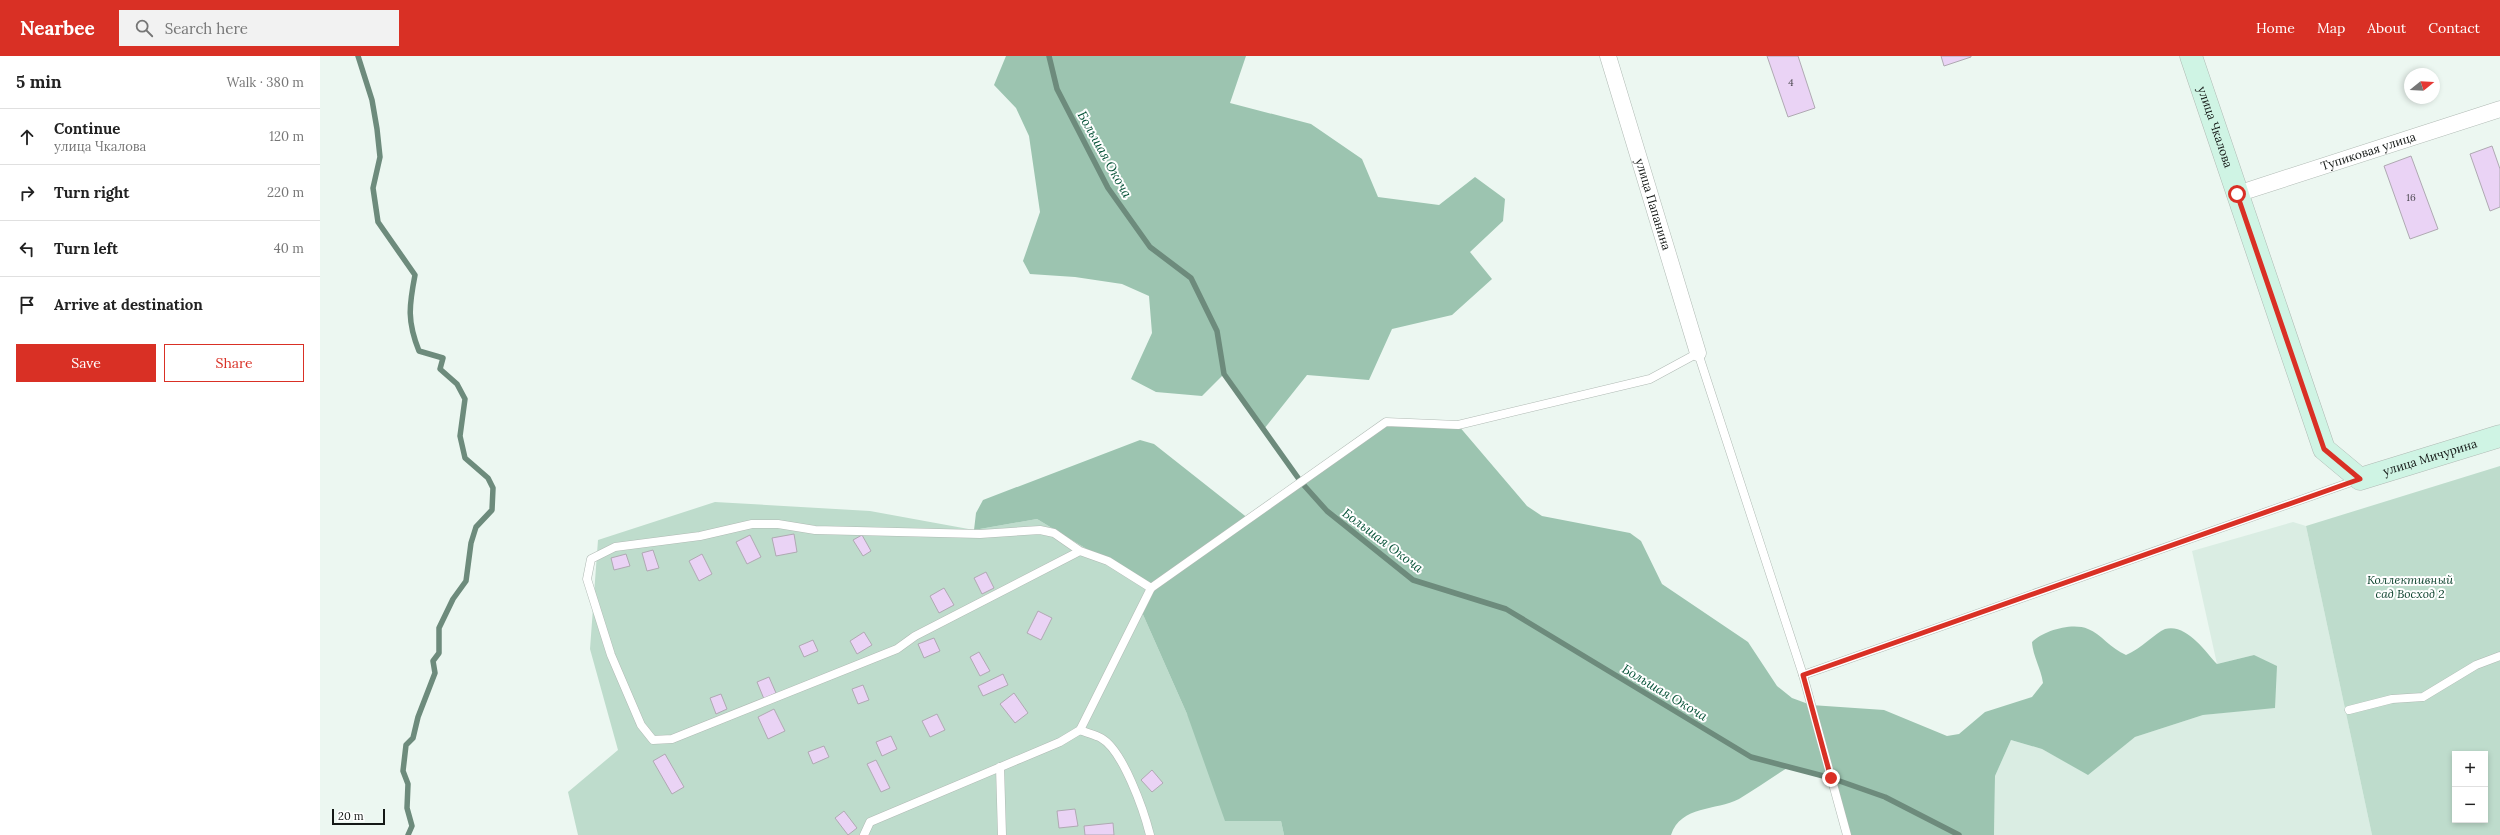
<!DOCTYPE html>
<meta charset="utf-8">
<style>
:root{--surface:#fff;--page:#f2f2f2;--text:#222;--muted:#767676;--line:#e0e0e0;--accent:#d93025}
body{margin:0;font-family:Lora,serif;background:var(--page);color:var(--text)}
.controls{position:absolute;right:12px;bottom:12px;display:grid;overflow:hidden;border-radius:0px;box-shadow:0 2px 6px #0003}
.controls button{width:36px;height:36px;display:grid;place-items:center;padding:0;border:0;border-bottom:1px solid var(--line);background:var(--surface);color:var(--text);font:20px sans-serif}
.compass{position:absolute;left:2084px;top:12px;width:36px;height:36px;border-radius:50%;background:var(--surface);box-shadow:0 2px 6px #0003;rotate:72deg}
.scale{position:absolute;left:12px;bottom:10px;width:53px;box-sizing:border-box;padding-left:4px;border:2px solid #141816;border-top:0;font-size:11px;line-height:14px;white-space:nowrap;color:#141816;-webkit-text-stroke:3px #fff;paint-order:stroke}
.stop{position:absolute;width:12px;height:12px;margin:-9px;border:3px solid #d93025;border-radius:50%;background:#fff}
.stop.end{background:#d93025;border-color:#fff;box-shadow:0 1px 4px #0008}
.list{margin:0;padding:0;list-style:none}
h2{display:flex;justify-content:space-between;align-items:center;height:52px;margin:0;padding:0 16px;font-size:17px}
h2 small{font-size:13px;font-weight:400;color:var(--muted)}
.list li{display:grid;grid-template-columns:26px 1fr auto;gap:12px;align-items:center;box-sizing:border-box;height:56px;padding:0 16px;border-top:1px solid var(--line)}
.list b{display:block;font-size:15px;white-space:nowrap}
.list p{margin:0;font-size:13px;white-space:nowrap;color:var(--muted)}
.list em{font-size:13px;font-style:normal;color:var(--muted)}
.actions{display:flex;gap:8px;padding:12px 16px}
.actions a{flex:1;padding:9px 0;border:1px solid var(--accent);border-radius:0px;text-align:center;font-size:14px;color:var(--accent)}
.actions .main{background:var(--accent);color:#fff}
.icon{flex:none;width:22px;height:22px;fill:none;stroke:currentColor;stroke-width:2;stroke-linecap:round;stroke-linejoin:round}
.map{position:relative;flex:none;width:2180px;height:779px;overflow:hidden}
header{display:flex;align-items:center;gap:24px;box-sizing:border-box;height:56px;padding:0 20px;background:var(--accent);color:#fff}
header strong{font-size:19px}
nav{display:flex;gap:22px;margin-inline-start:auto;font-size:14px}
.search{width:280px;height:36px;background:var(--page);display:flex;align-items:center;gap:10px;box-sizing:border-box;padding:0 14px;border-radius:0px;color:var(--muted);font-size:15px}
main{display:flex}
aside{flex:1;background:var(--surface)}
.map>svg:first-child{display:block}
.built{fill:#daede3}
.green{fill:#bedccc;fill-rule:evenodd}
.forest{fill:#9cc4b0}
.lines{fill:none;stroke-linecap:round;stroke-linejoin:round}
.stream{stroke:#6d8b7c;stroke-width:5.5}
.building{fill:#ead3f5;stroke:#afa9b2}
.lane-casing{stroke:#b0bab4;stroke-width:9}
.street-casing{stroke:#b0bab4;stroke-width:17}
.secondary-casing{stroke:#b0bab4;stroke-width:23}
.lane{stroke:#fff;stroke-width:8}
.street{stroke:#fff;stroke-width:16}
.secondary{stroke:#cff4e4;stroke-width:22}
.route{stroke:#d93025;stroke-width:5}
.labels{text-anchor:middle;stroke-width:4;stroke-linejoin:round;paint-order:stroke}
.number-label{font-size:10px;fill:#4a474e}
.street-label{font-size:12px;fill:#141816;stroke:#fff}
.park-label{font-size:12px;font-style:italic;fill:#0e432e;stroke:#fff}
.water-label{font-size:13px;font-style:italic;fill:#065237;stroke:#fff}
</style>
<header>
<strong>Nearbee</strong>
<div class="search"><svg class="icon" aria-label="search" viewBox="0 0 24 24"><circle cx="10" cy="10" r="6"/><path d="M15 15l6 6"/></svg>Search here</div>
<nav><a>Home</a><a>Map</a><a>About</a><a>Contact</a></nav>
</header>
<main>
<aside>
<h2>5 min<small>Walk · 380 m</small></h2>
<ul class="list">
<li><svg class="icon" aria-label="ahead" viewBox="0 0 24 24"><path d="M12 20V5M6 11l6-6 6 6"/></svg><div><b>Continue</b><p>улица Чкалова</p></div><em>120 m</em></li>
<li><svg class="icon" aria-label="right" viewBox="0 0 24 24"><path d="M7 20v-9h11M14 6l5 5-5 5"/></svg><div><b>Turn right</b></div><em>220 m</em></li>
<li><svg class="icon" aria-label="left" viewBox="0 0 24 24"><path d="M17 20v-9H6M10 6l-5 5 5 5"/></svg><div><b>Turn left</b></div><em>40 m</em></li>
<li><svg class="icon" aria-label="arrive" viewBox="0 0 24 24"><path d="M6 21V4h12l-3 4 3 4H6"/></svg><div><b>Arrive at destination</b></div></li>
</ul>
<div class="actions"><a class="main">Save</a><a>Share</a></div>
</aside>
<div class="map">
<svg width="2180" height="779" viewBox="0 0 2180 779">
<rect width="100%" height="100%" fill="#ecf7f1"/>
<path class="built" d="M1973 466 1986 470 2052 779H1674L1675 720 1691 684 1722 693 1768 718 1815 681 1883 659 1955 651 1934 599 1897 608 1872 495Z"/>
<g class="green">
<path d="M2180 410V779H2052L1986 470ZM2135 698H2165V764H2135Z"/>
<path d="M395 446 550 455 654 474 717 463 831 532 821 554 867 658 961 765 964 779H258L248 736 298 694 270 593 278 484Z"/>
</g>
<g class="forest">
<path d="M686 0H926L910 47 991 68 1042 103 1058 141 1119 149 1155 121 1185 143 1183 165 1150 196 1172 223 1132 259 1072 273 1049 324 987 319 944 373 904 318 882 340 836 336 811 323 832 277 829 240 802 228 755 221 710 218 703 205 720 156 709 80 696 52 674 29Z"/>
<path d="M1066 366 1138 369 1207 450 1222 460 1310 477 1321 485 1342 528 1428 586 1457 630 1472 642 1491 649 1564 654 1627 680 1639 678 1665 656 1712 641 1723 627C1721 612 1713 601 1712 586 1723 575 1752 566 1768 573 1781 578 1791 593 1806 599 1821 593 1835 577 1845 573 1866 567 1885 595 1897 608L1934 599 1957 610 1955 652 1883 659 1815 681 1768 719 1722 693 1691 684 1675 720 1674 779H1527L1511 722 1469 711C1452 721 1436 733 1419 743 1396 755 1361 749 1351 779H964L961 765H905L867 658 821 554 831 532 717 463 654 474 656 457 663 444 820 384 834 388 929 463Z"/>
</g>
<g class="lines">
<g class="stream">
<path d="M38 0 52 44 57 73 60 101 53 132 58 166 95 219C89 250 87 265 99 295L123 302 120 313 137 328 145 343 140 380 145 402 168 422 173 432 172 454 156 471 151 487 146 525 133 543 119 572V597L113 605 115 617 98 661 93 682 86 689 83 715 88 728 87 752 92 770 88 779"/>
<path d="M729 0 737 33 788 132 830 191 871 222 897 275 904 318 981 426 1007 455 1093 524 1186 553 1431 701 1511 722 1565 741 1639 779"/>
</g>
</g>
<g class="building">
<path d="M1447 0H1478L1495 52 1468 61Z"/>
<path d="M1621 0H1651V1L1624 10Z"/>
<path d="M2172 90 2180 113V151L2170 155 2150 98Z"/>
<path d="M2091 100 2118 173 2090 183 2064 110Z"/>
<path d="M474 478 477 496 456 500 452 482Z"/>
<path d="M430 479 441 501 427 508 416 486Z"/>
<path d="M542 479 551 495 543 500 533 484Z"/>
<path d="M333 494 339 512 327 515 322 497Z"/>
<path d="M306 498 310 510 294 514 291 502Z"/>
<path d="M382 498 392 518 379 525 369 505Z"/>
<path d="M666 516 674 532 662 538 654 522Z"/>
<path d="M624 532 634 549 619 557 610 540Z"/>
<path d="M718 555 732 562 721 584 707 577Z"/>
<path d="M544 576 552 589 537 598 530 585Z"/>
<path d="M614 582 620 595 604 602 598 588Z"/>
<path d="M493 584 498 595 484 601 479 590Z"/>
<path d="M659 596 670 615 660 620 650 601Z"/>
<path d="M683 618 688 629 663 640 658 630Z"/>
<path d="M449 621 456 637 444 643 437 626Z"/>
<path d="M543 629 549 644 538 648 532 633Z"/>
<path d="M694 637 708 657 695 667 680 648Z"/>
<path d="M401 638 407 653 396 658 390 642Z"/>
<path d="M454 653 465 675 448 683 438 661Z"/>
<path d="M617 658 625 674 610 681 602 665Z"/>
<path d="M571 680 577 693 562 700 556 686Z"/>
<path d="M504 690 509 701 493 708 488 696Z"/>
<path d="M345 698 364 731 352 738 333 705Z"/>
<path d="M556 704 570 732 561 736 547 708Z"/>
<path d="M832 714 843 727 832 736 821 724Z"/>
<path d="M755 753 758 770 739 772 737 755Z"/>
<path d="M524 755 537 772 528 779 515 762Z"/>
<path d="M793 767 794 779H765L764 770Z"/>
</g>
<g class="lines">
<defs>
<g id="lane">
<path d="M760 495 734 477 720 474 660 478 495 474 458 468H432L380 480 295 491 271 503 267 523 291 599 321 669 333 684 352 683 577 593 595 580 760 495 788 505 831 532"/>
<path d="M1483 619 1527 779"/>
<path d="M2029 654 2072 643 2103 641 2156 609 2180 600"/>
<path d="M760 674C767 677 775 679 781 682 803 694 824 755 830 779"/>
<path d="M680 711 682 779"/>
<path d="M544 779 550 766 740 686 760 674 831 532 1066 366 1138 369 1330 323 1378 297 1483 619 2037 424"/>
</g>
<g id="street">
<path id="s1" d="M1288 0 1378 297"/>
<path id="s2" d="M1917 138 2180 53"/>
</g>
<g id="secondary">
<path id="s3" d="M1871 0 2004 393 2040 423 2180 380"/>
</g>
</defs>
<use href="#lane" class="lane-casing"/>
<use href="#street" class="street-casing"/>
<use href="#secondary" class="secondary-casing"/>
<use href="#lane" class="lane"/>
<use href="#street" class="street"/>
<use href="#secondary" class="secondary"/>
</g>
<g class="lines">
<path class="route" d="M1511 722 1483 619 2040 423 2004 393 1917 138"/>
</g>
<g class="labels">
<g class="number-label">
<text x="1471" y="30">4</text>
<text x="2091" y="145">16</text>
</g>
<g class="street-label">
<text dy="4" stroke="none"><textPath href="#s3" startOffset="75">улица Чкалова</textPath></text>
<text dy="4" stroke="none"><textPath href="#s2" startOffset="138">Тупиковая улица</textPath></text>
<text dy="4" stroke="none"><textPath href="#s1" startOffset="155">улица Папанина</textPath></text>
<text dy="4" stroke="none"><textPath href="#s3" startOffset="535">улица Мичурина</textPath></text>
</g>
<g class="park-label">
<text x="2090" y="528">Коллективный<tspan x="2090" dy="14">сад Восход 2</tspan></text>
</g>
<g class="water-label">
<text transform="translate(785 98) rotate(61)" y="5">Большая Окоча</text>
<text transform="translate(1063 484) rotate(37)" y="5">Большая Окоча</text>
<text transform="translate(1345 636) rotate(31)" y="5">Большая Окоча</text>
</g>
</g>
</svg>
<div class="controls">
<button>+</button>
<button>−</button>
</div>
<svg class="compass" viewBox="-18 -18 36 36"><path d="M0-13l5 13h-10z" fill="#e53935"/><path d="M0 13l5-13h-10z" fill="#767676"/></svg>
<div class="scale">20 m</div>
<div class="stop" style="left:1917px;top:138px"></div>
<div class="stop end" style="left:1511px;top:722px"></div>
</div>
</main>
